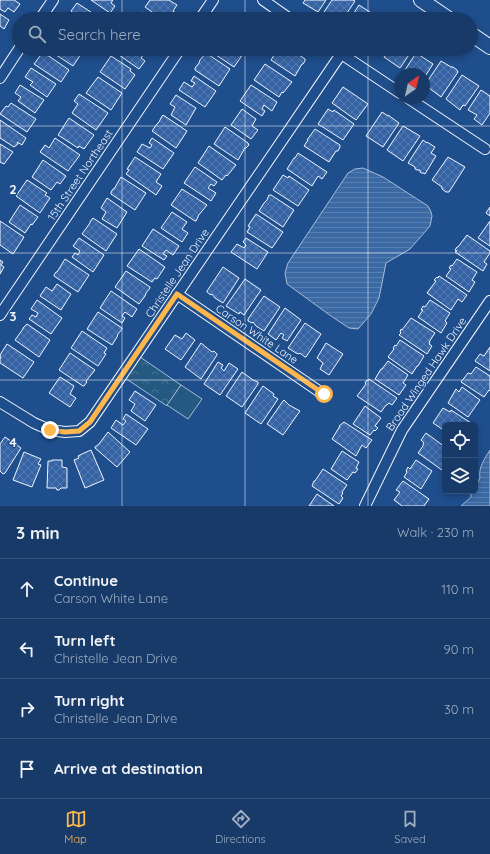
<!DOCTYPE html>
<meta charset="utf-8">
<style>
:root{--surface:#173a69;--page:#20416f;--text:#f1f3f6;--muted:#9eadc0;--line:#36547d;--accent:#ffb74d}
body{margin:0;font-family:Quicksand,sans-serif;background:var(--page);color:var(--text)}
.controls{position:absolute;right:12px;bottom:12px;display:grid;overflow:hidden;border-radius:6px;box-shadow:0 2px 6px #0003}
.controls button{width:36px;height:36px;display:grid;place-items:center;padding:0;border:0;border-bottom:1px solid var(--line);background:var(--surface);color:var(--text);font:20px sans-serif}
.compass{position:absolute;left:394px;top:68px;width:36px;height:36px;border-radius:50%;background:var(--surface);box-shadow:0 2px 6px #0003;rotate:34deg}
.stop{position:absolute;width:12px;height:12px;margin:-9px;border:3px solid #ffb74d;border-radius:50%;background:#fff}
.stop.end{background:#ffb74d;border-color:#fff;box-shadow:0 1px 4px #0008}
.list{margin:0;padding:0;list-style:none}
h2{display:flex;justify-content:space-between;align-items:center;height:52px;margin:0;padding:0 16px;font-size:17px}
h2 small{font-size:13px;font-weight:400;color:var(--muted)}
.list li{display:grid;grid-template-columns:26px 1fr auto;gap:12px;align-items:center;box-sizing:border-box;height:60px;padding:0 16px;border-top:1px solid var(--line)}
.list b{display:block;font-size:15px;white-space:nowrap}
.list p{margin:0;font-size:13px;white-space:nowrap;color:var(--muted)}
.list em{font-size:13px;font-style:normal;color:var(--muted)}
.icon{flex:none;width:22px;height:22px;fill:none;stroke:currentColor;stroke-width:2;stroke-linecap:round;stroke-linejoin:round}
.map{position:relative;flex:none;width:490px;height:506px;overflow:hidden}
.search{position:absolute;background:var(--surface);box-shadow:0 2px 6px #0003;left:12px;right:12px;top:12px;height:44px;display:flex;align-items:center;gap:10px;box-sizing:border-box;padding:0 14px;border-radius:22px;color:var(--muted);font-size:15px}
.sheet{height:292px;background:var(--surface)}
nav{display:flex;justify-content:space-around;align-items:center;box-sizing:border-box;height:56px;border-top:1px solid var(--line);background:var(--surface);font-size:11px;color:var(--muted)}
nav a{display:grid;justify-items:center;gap:2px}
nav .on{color:var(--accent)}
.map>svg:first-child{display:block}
.park{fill:url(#park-crowns);stroke:#a8bbd7}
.garden{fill:#245a82;stroke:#a8bbd7}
.water{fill:url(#water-rules);stroke:#a8bbd7}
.building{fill:url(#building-cross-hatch);stroke:#f2f6ff}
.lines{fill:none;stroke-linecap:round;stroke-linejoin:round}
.street-casing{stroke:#f2f6ff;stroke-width:12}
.secondary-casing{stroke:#f2f6ff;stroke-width:16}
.street{stroke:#1f4e8c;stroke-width:10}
.secondary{stroke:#1f4e8c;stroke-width:14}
.route{stroke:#ffb74d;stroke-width:5}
.grid{fill:none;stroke:#f2f6ff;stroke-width:1;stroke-opacity:0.55}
.labels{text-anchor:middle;stroke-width:3;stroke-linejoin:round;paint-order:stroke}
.street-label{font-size:11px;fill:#f2f6ff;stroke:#1f4e8c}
.grid-label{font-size:13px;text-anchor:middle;font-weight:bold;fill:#f2f6ff;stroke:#1f4e8c;stroke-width:3;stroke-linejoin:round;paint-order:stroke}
</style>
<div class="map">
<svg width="490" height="506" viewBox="0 0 490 506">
<defs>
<pattern id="park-crowns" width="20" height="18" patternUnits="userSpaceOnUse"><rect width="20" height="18" fill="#245a82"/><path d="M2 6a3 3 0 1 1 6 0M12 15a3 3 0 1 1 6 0" fill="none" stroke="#447295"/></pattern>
<pattern id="water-rules" width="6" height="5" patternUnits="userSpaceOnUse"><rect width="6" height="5" fill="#3b69a3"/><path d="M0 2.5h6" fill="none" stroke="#587fb1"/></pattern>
<pattern id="building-cross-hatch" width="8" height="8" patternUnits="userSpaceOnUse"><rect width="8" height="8" fill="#3563a3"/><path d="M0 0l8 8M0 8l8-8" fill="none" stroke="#537ab1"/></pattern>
</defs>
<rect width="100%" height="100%" fill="#1f4e8c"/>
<path class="park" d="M140 357 181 385 167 406 125 378Z"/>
<path class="garden" d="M181 385 202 399 188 419 167 405Z"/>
<g class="water">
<path d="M363 168 383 177 428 206 431 212 432 216 430 226 410 249 386 263 379 298 371 314 358 329 349 328 331 316 287 284 285 273 288 263 348 173 355 169Z"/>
<path d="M490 450V506H461L471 497V491H475V486L480 478C478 468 485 458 490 450Z"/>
</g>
<g class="building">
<path d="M0 0H14L20 4 14 12 8 8 5 12 0 9Z"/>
<path d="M91 0H113L111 3 115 6 110 13Z"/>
<path d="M150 0H169L177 5 173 11 176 13 173 19H162L145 7Z"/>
<path d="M305 0H326L318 12 303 3Z"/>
<path d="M332 0H353L355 1 343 19H328L322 15Z"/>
<path d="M77 3 100 18 99 19H75L77 15 71 11Z"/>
<path d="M359 5 376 16 374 19H350Z"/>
<path d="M142 12 154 19H137Z"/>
<path d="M0 14 9 20 4 29 0 26Z"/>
<path d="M47 49H74L81 54 73 66Z"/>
<path d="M119 49H146L147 50 141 58 145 61 139 69 116 53Z"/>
<path d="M207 49H242L245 51 234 67Z"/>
<path d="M278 49H290L305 59V61L303 64H302L295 76 271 60Z"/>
<path d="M372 49H384L380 54Z"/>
<path d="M389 49H413L400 68 384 57Z"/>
<path d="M43 52 69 70 61 82 34 64Z"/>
<path d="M206 53 230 69 219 86 195 70V68L199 63 200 60Z"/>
<path d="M416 53 433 64 424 78V74H412L405 70Z"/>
<path d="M111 56 131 69 130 71 135 75 125 89 100 72Z"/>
<path d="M441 61 451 67H453L457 70 458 72 441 97 425 85Z"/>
<path d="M265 64 292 82 283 93 282 92 279 97 254 80Z"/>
<path d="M31 68 56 84 47 97 30 85 33 82 25 77Z"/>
<path d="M462 75 479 86 465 106 463 105 460 110 446 99Z"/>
<path d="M194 76 216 91 205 107 179 90 184 82 192 87 195 83 191 81Z"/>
<path d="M98 77 122 93 111 110 86 93Z"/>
<path d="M20 85 44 100 35 113 18 101 21 97 15 93Z"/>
<path d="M251 85 277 102 272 111 264 105 262 109 265 111 262 116 240 101Z"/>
<path d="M343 87 368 104 356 120 332 103Z"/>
<path d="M481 90 490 96V113L482 125 474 119 477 115 468 110Z"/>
<path d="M79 94 108 113 96 130 72 113 78 104 74 101Z"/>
<path d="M176 95 196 108 186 125 171 115 175 107 170 104Z"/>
<path d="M11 103 36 119 27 132 0 114 6 106 8 107Z"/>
<path d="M242 109 256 119 252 126 258 130 251 139 231 125Z"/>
<path d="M328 109 333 112 334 110 354 124 343 140 318 124Z"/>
<path d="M382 112 388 116V115L399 123 383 147 366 136Z"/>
<path d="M163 115 187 131 176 148 152 131 157 124 159 122 162 116Z"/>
<path d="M69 118 94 135 84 149 79 146 78 148 58 135Z"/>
<path d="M0 120 26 138 22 145 17 142 18 144 14 147 0 138Z"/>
<path d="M403 126 420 136 403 161 387 150Z"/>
<path d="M225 127 248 143 249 145 246 148H245L238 160 214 144Z"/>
<path d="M315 129 340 145V147L338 151H336L329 162 304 146 308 140H307Z"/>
<path d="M55 138 80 155 68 171 40 152 45 145 49 148Z"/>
<path d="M152 138 174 153 163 169 137 152 142 144 150 148 152 145 149 143Z"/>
<path d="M423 140 427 143V142L435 147 431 153 436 156 425 174 423 173H421L420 172V170H417L415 169V167L408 163Z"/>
<path d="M0 144 13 152 4 164 0 162Z"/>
<path d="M209 146 236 165 227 176 226 175 222 180 198 163Z"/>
<path d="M298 153 327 172 322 179 318 176 312 186 287 169 294 158H295Z"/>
<path d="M135 157 161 174 156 182 162 186 156 195 126 174 129 170 127 169Z"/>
<path d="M448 157 465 167 449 192H446L442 189V187L432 180Z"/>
<path d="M43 160 66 176 60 184 57 182 51 190 32 177Z"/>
<path d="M195 167 217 182 214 186 211 184 208 188 216 193 211 201 184 183Z"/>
<path d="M283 175 288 178 289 176 309 190 298 206 273 190Z"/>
<path d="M121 177 146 193 135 210 111 194V192L113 189H114Z"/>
<path d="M27 180 47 193 45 195 50 198 40 213 16 196Z"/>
<path d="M182 189 207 205 198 216V217L196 221H195L171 205Z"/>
<path d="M269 195H271L294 210 283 227 259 211 264 203 267 200Z"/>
<path d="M107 198 127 212 117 228 102 219 106 212 101 208Z"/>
<path d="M20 205 38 217 32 225 31 224 25 233 9 222Z"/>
<path d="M490 207V216L486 213Z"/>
<path d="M172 212 187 222 182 229 188 233 182 242 161 228Z"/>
<path d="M256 214 283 232 272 248 247 232 250 227 248 226Z"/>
<path d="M93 218 117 234 106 251 82 234 90 223V222L92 219Z"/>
<path d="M0 221 24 237 13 254 0 245Z"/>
<path d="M490 221V246L478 238Z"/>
<path d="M153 229 179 246 173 255 166 250 163 254 167 256 164 260 142 246Z"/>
<path d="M467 235 490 251V253L484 262 487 264 483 271 455 252 457 251 455 250 457 247H458Z"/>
<path d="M79 238 104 255 93 272 72 257 75 253 78 255 80 251 73 246Z"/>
<path d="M246 238 268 252 257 269 231 252 237 244 244 248 246 245 243 242Z"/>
<path d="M139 249 165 267 157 279 155 278 152 282 127 266Z"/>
<path d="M65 259 89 275 78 292 54 276V275L56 272H57Z"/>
<path d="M457 259 477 272 472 280 475 282 469 292 446 276 451 269 449 268 451 265 452 266Z"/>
<path d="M0 260 3 262 1 265 4 267 0 274Z"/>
<path d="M223 267 239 278 223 303 215 298 212 294 211 295 207 292V291Z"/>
<path d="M126 271 150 287V288L146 293 145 296 139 304 115 287Z"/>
<path d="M439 276 467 295 462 302 458 299 451 310 427 293 436 281 434 280 437 277 438 278Z"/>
<path d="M245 279 261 290 244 315 240 312 239 314 226 306Z"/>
<path d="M57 284 71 294 61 310 40 296 46 287 52 291Z"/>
<path d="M111 291 137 309 132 317 125 312 122 316 125 318 122 323 100 308Z"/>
<path d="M264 296 280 307 264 331 256 326 253 322 252 323 248 321V319Z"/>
<path d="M37 300 62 318 51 334 29 319 32 315 36 317 38 313 31 309Z"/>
<path d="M430 300 450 313 445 321 447 323 441 333 418 317 423 310H421L423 306 425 307Z"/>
<path d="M285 308 301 320 287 341 282 338 284 335 281 333 276 340 268 334Z"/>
<path d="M98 312 122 328V329L118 334 117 337 112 345 87 329Z"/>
<path d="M411 318 435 333 429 342H430L429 344 432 346 427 354 399 335 401 333 400 332 401 329 402 330Z"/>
<path d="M305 323 321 334 306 357H305L300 353 299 354 296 353 288 348Z"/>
<path d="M27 324 50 340 39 357 15 340 23 329V328Z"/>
<path d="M82 331 107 348 104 353 106 354 98 366 71 348Z"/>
<path d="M186 333 195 340 181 360 165 349 175 335 182 339Z"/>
<path d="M400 340 424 356 418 366H417L412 374 388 357 394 349 393 348 395 345 396 346Z"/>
<path d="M201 343 212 352 214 351 217 354V355L201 379 185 367Z"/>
<path d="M326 343 343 354 329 375 320 369 323 363 317 358Z"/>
<path d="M7 344 34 362 23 378 0 363V359L1 357 0 355Z"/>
<path d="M490 347V371L475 361 480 354 484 356Z"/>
<path d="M70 353 95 370 86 381 87 382 84 386H83L59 370Z"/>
<path d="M388 361 408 375 403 383 406 385 399 395 375 379 381 369H382Z"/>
<path d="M218 362 223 365 221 368 224 371 229 363 238 369 220 395 204 384Z"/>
<path d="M476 367 490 376V391L489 390 484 397 461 382 468 373 471 374Z"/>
<path d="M242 372 253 380 258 382V384L242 407 226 396Z"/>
<path d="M60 377 74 386 70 394 76 398 70 407 49 393Z"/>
<path d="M369 379 397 398 392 405 389 403 387 405H386L381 412 357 396 366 384 365 383 367 380 368 381Z"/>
<path d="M263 386 274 394 273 396 278 399 261 424 245 413Z"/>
<path d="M462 387 480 400 468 417 448 403 456 389 459 392Z"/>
<path d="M135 391 156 405 145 421 131 411 135 404 129 400Z"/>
<path d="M284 400 289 405 300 411 283 435 267 424 283 401Z"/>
<path d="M365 406 381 418 375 426 378 428 375 431 374 430 370 435 353 424Z"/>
<path d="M443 408 450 412 451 410 471 423 469 425H445V431L433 423Z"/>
<path d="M126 414 148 429 136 445 111 428 116 420 123 425 126 421 123 419Z"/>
<path d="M344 422 372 440 366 448 362 445 356 456 332 439 340 426H339Z"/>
<path d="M108 432 130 452 117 467 95 448V447L99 444Z"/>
<path d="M426 433 445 447V465L442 470 418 453 423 446V445L424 443 421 440Z"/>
<path d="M5 437 21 448 5 473 3 474 0 471V444Z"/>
<path d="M91 450 104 480 85 488 74 460 79 458 78 456 82 454Z"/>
<path d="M342 451 359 462 356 468 358 469 355 473 353 472 347 480 331 469Z"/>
<path d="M24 452 41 459 38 464 41 465 32 487 13 480Z"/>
<path d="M52 460H62V467L67 468V488H61L59 490H57L56 488H47L48 461H52Z"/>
<path d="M416 460 432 471 421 489 404 477 407 472 406 471 408 467 410 469Z"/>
<path d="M323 469 347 485 342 492 343 493 341 496 343 498 339 504 312 486 314 481H315Z"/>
<path d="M403 481 429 499 424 506H402L394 500 400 492 396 490Z"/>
<path d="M317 494 334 506H309Z"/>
</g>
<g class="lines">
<defs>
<g id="street">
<path d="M263 0 290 19"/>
<path d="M40 19 53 0"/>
<path d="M200 19 213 0"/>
<path d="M334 49 400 93"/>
<path d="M0 78 19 49"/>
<path d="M408 98 485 149"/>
<path d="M177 294 323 394"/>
<path d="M0 315 180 49"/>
<path d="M0 402 34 423 50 430 65 432 79 431 90 422 341 54"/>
<path d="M365 506 402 430 490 301"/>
</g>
<g id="secondary">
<path d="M421 0 449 19"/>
<path d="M471 34 490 47"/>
</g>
</defs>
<use href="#street" class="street-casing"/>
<use href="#secondary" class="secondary-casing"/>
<use href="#street" class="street"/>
<use href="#secondary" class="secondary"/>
</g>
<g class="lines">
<path class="route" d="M50 430 65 432 79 431 90 422 177 294 324 394"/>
</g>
<path class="grid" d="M122 0V19M245 0V19M368 0V19M122 49V506M245 49V506M368 49V506M0 126H490M0 253H490M0 380H490"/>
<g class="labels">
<g class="street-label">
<text transform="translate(80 175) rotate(-56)" y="4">15th Street Northeast</text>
<text transform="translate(177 273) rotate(-56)" y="4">Christelle Jean Drive</text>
<text transform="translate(257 334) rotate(34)" y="4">Carson White Lane</text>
<text transform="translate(426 374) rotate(-56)" y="4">Broad Winged Hawk Drive</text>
</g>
</g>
<g class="grid-label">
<text x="13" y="194">2</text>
<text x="13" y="321">3</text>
<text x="13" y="447">4</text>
</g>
</svg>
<div class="controls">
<button><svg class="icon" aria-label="locate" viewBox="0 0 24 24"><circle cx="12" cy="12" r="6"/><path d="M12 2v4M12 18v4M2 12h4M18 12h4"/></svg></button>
<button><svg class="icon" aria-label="layers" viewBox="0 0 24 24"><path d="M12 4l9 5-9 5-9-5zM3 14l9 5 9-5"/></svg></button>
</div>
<svg class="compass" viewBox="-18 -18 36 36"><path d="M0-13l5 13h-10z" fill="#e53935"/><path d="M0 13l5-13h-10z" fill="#9eadc0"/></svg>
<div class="stop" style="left:324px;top:394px"></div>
<div class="stop end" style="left:50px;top:430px"></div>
<div class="search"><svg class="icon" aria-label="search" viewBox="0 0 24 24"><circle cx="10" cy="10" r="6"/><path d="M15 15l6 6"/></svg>Search here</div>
</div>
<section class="sheet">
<h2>3 min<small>Walk · 230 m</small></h2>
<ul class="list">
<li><svg class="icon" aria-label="ahead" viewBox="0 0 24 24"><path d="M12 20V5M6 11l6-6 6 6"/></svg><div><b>Continue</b><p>Carson White Lane</p></div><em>110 m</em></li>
<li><svg class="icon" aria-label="left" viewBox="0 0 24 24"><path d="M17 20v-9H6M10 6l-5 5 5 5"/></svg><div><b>Turn left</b><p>Christelle Jean Drive</p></div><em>90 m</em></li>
<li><svg class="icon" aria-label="right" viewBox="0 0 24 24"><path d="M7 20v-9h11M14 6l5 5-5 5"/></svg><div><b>Turn right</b><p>Christelle Jean Drive</p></div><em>30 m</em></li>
<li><svg class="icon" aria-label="arrive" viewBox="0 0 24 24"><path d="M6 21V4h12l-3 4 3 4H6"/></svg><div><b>Arrive at destination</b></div></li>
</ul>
</section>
<nav>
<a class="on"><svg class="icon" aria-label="map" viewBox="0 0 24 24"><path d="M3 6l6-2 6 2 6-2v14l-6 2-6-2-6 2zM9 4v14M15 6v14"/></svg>Map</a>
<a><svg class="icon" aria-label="directions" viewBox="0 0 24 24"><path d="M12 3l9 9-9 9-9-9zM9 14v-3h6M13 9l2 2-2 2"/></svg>Directions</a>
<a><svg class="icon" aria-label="saved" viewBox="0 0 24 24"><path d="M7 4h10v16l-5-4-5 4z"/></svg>Saved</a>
</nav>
